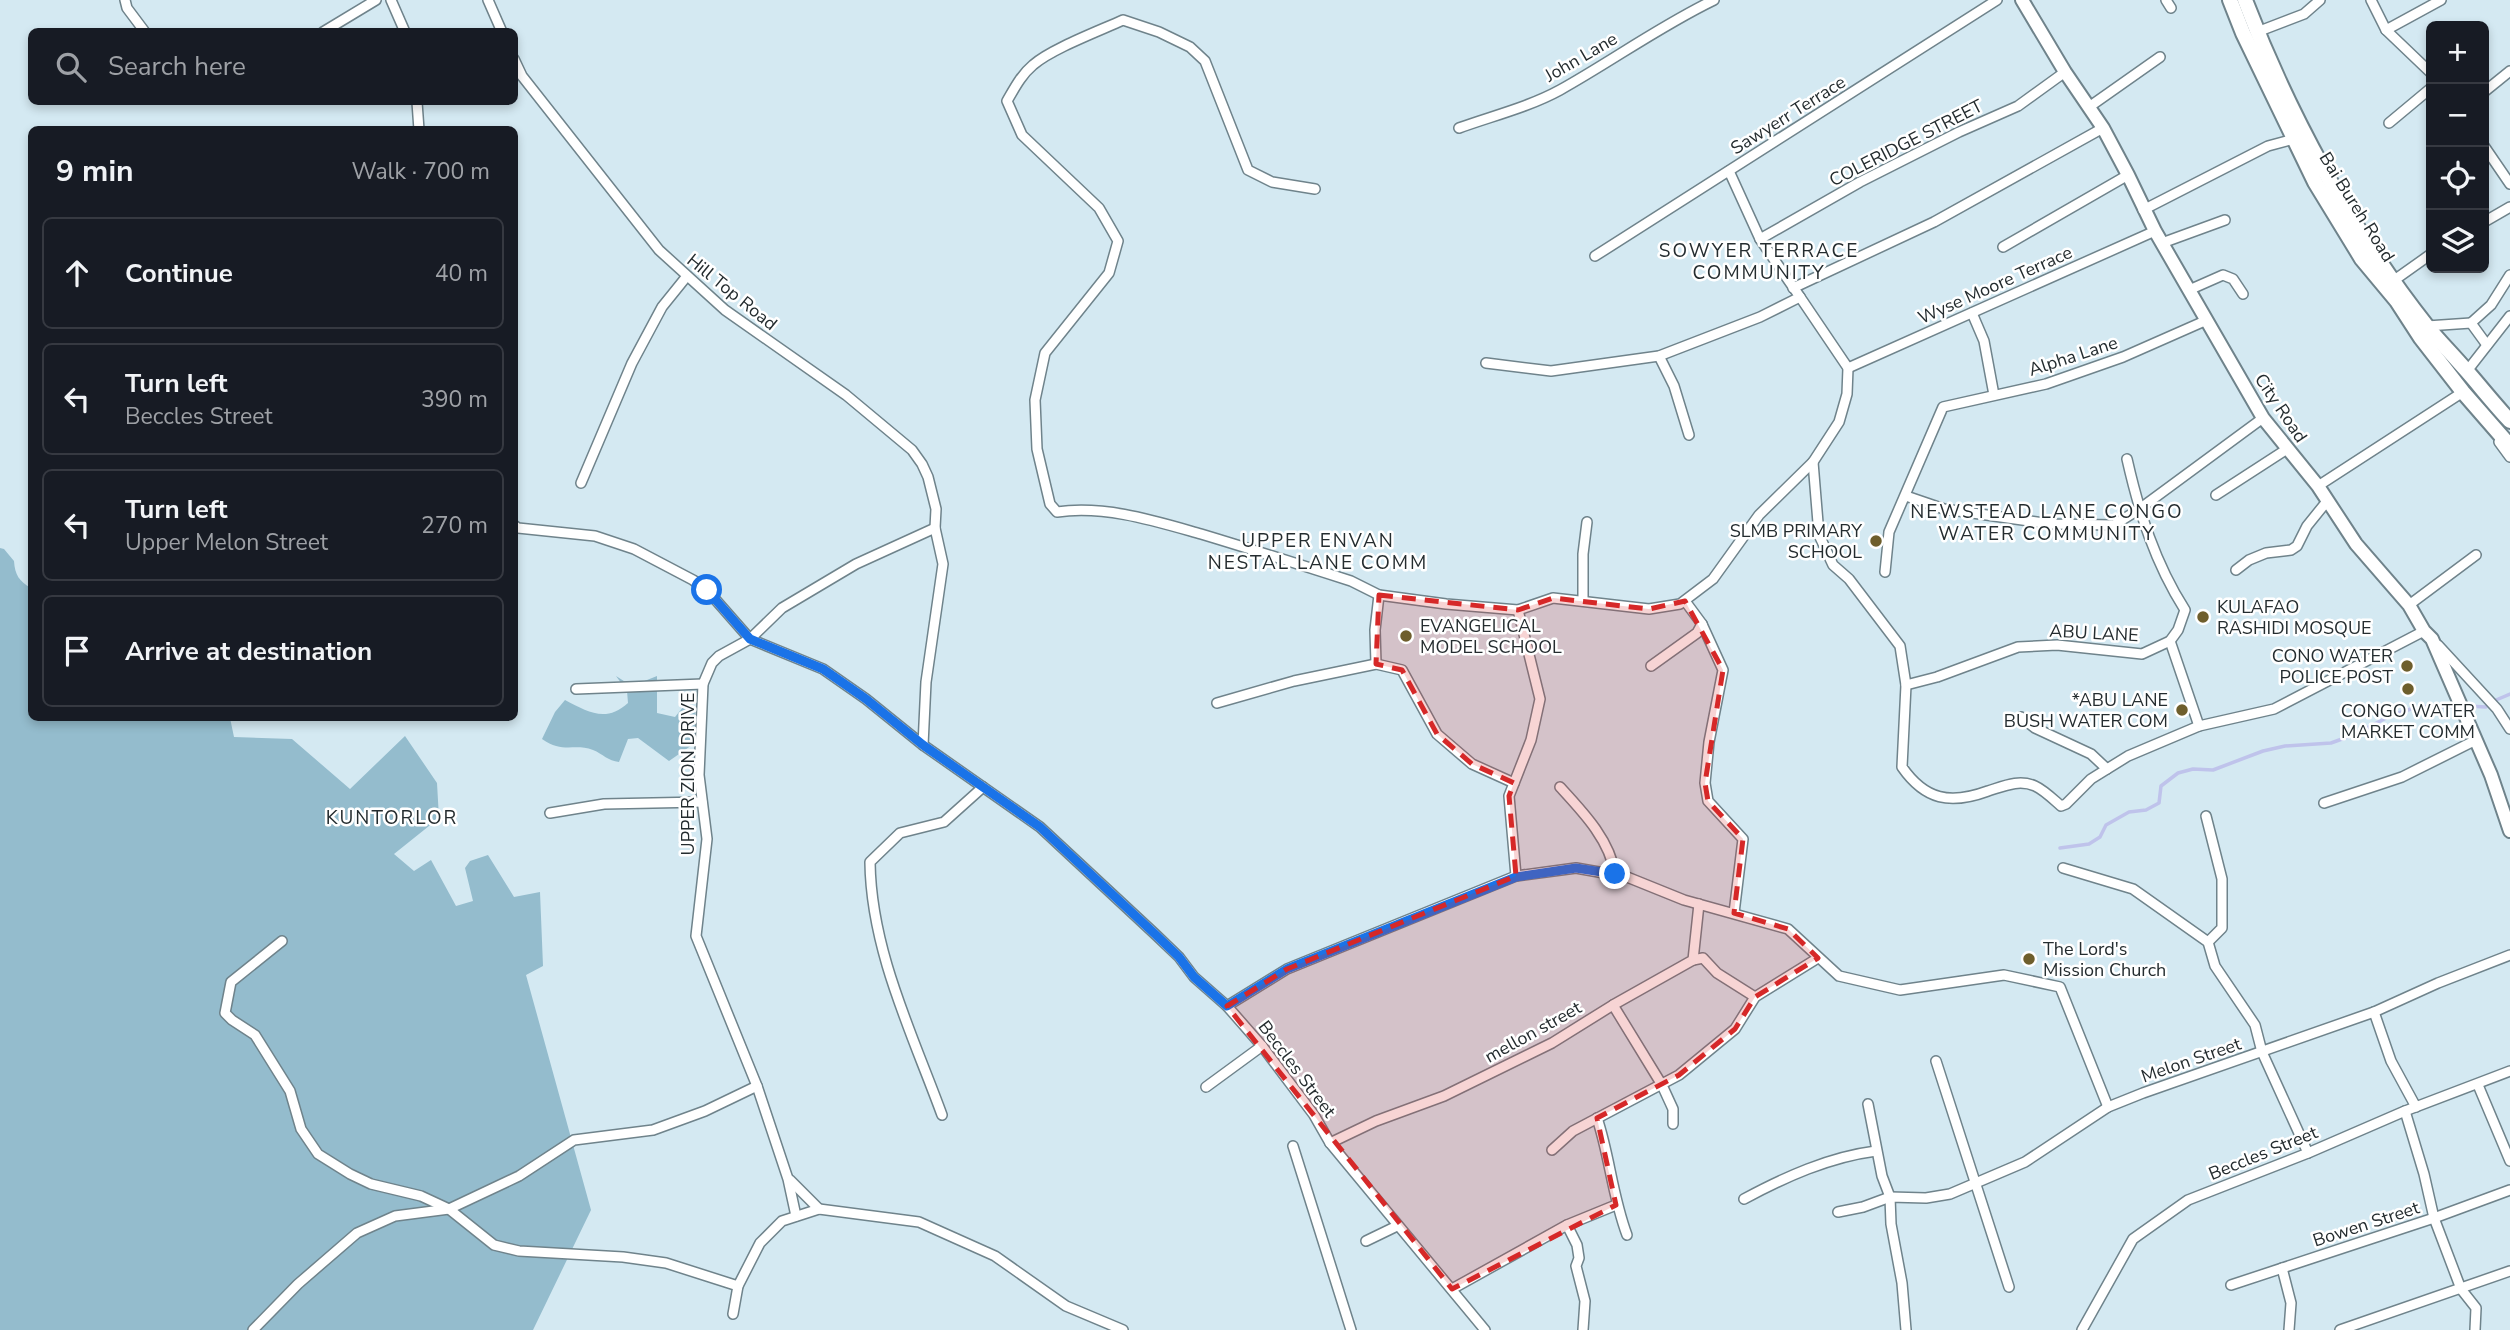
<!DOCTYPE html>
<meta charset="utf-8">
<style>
:root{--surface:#171b24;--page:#242831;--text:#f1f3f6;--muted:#9ea1a6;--line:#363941}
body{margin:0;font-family:"Nunito Sans",sans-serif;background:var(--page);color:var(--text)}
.controls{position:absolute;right:21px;top:21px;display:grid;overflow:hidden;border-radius:10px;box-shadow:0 4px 10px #0003}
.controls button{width:63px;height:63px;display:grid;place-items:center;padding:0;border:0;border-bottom:2px solid var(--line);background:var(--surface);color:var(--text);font:35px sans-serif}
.stop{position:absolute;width:21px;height:21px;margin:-16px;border:5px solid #1a73e8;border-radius:50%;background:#fff}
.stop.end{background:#1a73e8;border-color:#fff;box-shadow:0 2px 7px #0008}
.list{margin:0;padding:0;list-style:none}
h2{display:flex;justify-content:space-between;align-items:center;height:91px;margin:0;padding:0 28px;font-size:30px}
h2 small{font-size:23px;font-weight:400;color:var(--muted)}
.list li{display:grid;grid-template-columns:46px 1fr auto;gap:21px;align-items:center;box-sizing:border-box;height:112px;margin:0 14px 14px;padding:0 14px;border:2px solid var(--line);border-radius:10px}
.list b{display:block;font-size:26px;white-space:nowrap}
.list p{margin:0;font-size:23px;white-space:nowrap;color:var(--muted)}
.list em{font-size:23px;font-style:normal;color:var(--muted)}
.icon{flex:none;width:38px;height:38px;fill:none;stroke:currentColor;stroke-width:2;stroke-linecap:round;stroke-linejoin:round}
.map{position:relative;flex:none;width:2510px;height:1330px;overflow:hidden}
.search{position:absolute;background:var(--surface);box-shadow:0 4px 10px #0003;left:28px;top:28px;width:490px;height:77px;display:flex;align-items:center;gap:18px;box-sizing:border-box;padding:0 24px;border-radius:10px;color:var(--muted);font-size:26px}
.panel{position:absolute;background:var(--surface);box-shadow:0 4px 10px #0003;left:28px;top:126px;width:490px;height:595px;border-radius:10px}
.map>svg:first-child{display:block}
.green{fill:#94bccd}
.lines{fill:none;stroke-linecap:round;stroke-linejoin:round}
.stream{stroke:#bfc3eb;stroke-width:3.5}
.minor-casing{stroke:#6f838b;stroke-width:12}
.secondary-casing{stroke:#6f838b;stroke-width:16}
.trunk-casing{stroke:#6f838b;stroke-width:18}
.minor{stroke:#fff;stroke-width:9}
.secondary{stroke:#fff;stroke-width:12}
.trunk{stroke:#fff;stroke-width:14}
.route{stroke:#1a73e8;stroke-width:9}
.marked{fill:#d62828;fill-opacity:0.2;stroke:#d62828;stroke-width:5;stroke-dasharray:14 9;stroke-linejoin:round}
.poi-dot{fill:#6e5e2c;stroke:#fff;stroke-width:2.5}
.labels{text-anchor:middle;stroke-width:5;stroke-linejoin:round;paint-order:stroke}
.street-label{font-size:18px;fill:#242c2f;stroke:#fff}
.poi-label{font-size:18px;fill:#242c2f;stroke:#fff;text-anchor:end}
.neighbourhood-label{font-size:19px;letter-spacing:2px;fill:#242c2f;stroke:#fff}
</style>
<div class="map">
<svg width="2510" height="1330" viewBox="0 0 2510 1330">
<rect width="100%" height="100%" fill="#d4e9f2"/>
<g class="green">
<path d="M0 548 4 549 14 561C15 575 19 581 31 588L32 718H230L234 737 292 739 350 789 405 736 437 783 439 818 394 854 414 871 431 860 456 906 473 901 465 868 470 861 488 855 514 897 540 892 543 966 526 975 591 1210 533 1330H0Z"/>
<path d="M616 676 627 683 642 682 657 676V713L675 717 688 701 695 711V743L669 761 638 738 628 739 619 762C608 761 603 754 593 750 574 743 563 754 542 739L555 712 565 700C588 712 606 723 628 703L627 691Z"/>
</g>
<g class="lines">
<g class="stream">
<path d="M2496 700 2510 694"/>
<path d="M2467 706 2486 707"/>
<path d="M2060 848 2089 844 2100 837 2106 825 2129 812 2146 810 2159 803 2161 786 2178 773 2193 769 2213 770 2263 751 2285 746 2331 743 2353 735 2392 715 2411 709 2429 706 2451 707"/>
</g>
<defs>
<g id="minor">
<path d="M125 0 127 8 145 32"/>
<path d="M391 0 405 32"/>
<path d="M488 0 502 32"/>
<path d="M2166 0 2171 8"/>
<path d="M2371 0 2386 30 2431 73"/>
<path d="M2386 30 2441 0"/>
<path d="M323 32 376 0"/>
<path d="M2257 32 2304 14 2320 0"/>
<path d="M514 59 522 76 659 250 725 310 846 395 912 450 922 464 928 477 936 509 935 528 943 564 926 682 923 745"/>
<path d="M2484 92 2510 71"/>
<path d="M417 102 419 130"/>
<path d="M2089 107 2160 57"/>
<path d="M2389 123 2431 88"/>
<path d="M1459 128C1492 116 1529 107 1560 90 1612 61 1660 26 1714 0"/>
<path d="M2484 146 2510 184"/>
<path d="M1315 189 1272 182 1248 170 1205 61 1190 47 1159 32 1123 20C1099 31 1051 49 1033 65 1021 75 1014 89 1007 101L1022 135 1099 208 1118 241 1109 273 1045 353 1035 400 1037 449 1050 504 1057 512C1105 505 1155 521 1201 534 1251 549 1301 565 1351 581L1379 595 1446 604 1518 610 1553 598 1649 609 1680 604 1713 579 1759 515 1813 462 1839 422 1847 394 1848 368 1800 297"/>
<path d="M2143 210 2268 146 2294 139"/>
<path d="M2484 222 2510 207"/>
<path d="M1760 239 1860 182 1959 132 2018 106 2065 72"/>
<path d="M2162 243 2225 220"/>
<path d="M2003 247 2128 175"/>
<path d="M1595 256 1997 0"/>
<path d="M2393 281 2431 254"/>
<path d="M1793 288 1934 222 2103 128"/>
<path d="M2189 290 2223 275 2233 279 2243 294"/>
<path d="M1972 313 1984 341 1994 395"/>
<path d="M2471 323 2491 305 2510 275"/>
<path d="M2427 326 2471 323 2487 345"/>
<path d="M1659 356 1674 386 1689 435"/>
<path d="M1486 363 1551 371 1659 356 1760 317 1800 297 1760 239 1729 171"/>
<path d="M1848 368 2155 231"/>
<path d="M2467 371 2510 316"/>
<path d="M2499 442 2510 457"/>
<path d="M1813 462 1819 535 1833 565 1849 579 1900 646 1906 685 1902 767C1925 800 1950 805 1988 791 2004 786 2019 779 2035 786 2044 790 2054 800 2061 806L2066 804 2091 779 2128 756 2199 726 2274 709 2424 631"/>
<path d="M581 483 632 363 662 307 687 276"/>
<path d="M2318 486 2463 392"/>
<path d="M2216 495 2287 449"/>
<path d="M1906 496 1944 509 2051 524 2114 525 2138 510 2263 418"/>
<path d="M514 525 518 528 595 536 634 549 693 580 707 590 750 639 823 669 866 699 923 745 1040 827 1155 934 1179 957 1194 977 1227 1006 1262 1046 1314 1115 1330 1143 1485 1330"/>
<path d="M2236 570 2249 560 2266 553 2291 550 2297 546 2307 526 2328 500"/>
<path d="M1885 572 1889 532 1943 407 2046 384 2123 357 2207 320"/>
<path d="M1583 601V554L1587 522"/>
<path d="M2409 605 2476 555"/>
<path d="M1702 624 1723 670 1709 742 1705 783 1708 801 1743 839 1734 913"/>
<path d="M2170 641 2199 726"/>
<path d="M2438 645 2497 709 2510 729"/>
<path d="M1376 664 1375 630 1379 595"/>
<path d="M1651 666 1697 633 1702 624 1685 601"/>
<path d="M1906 685 1937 677 2018 647 2057 645 2142 654 2170 641 2178 630 2185 610C2155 563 2139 512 2127 459"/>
<path d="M576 689 703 684"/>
<path d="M1217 703 1294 681 1376 664 1402 670 1437 734 1472 764 1514 783"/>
<path d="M2021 717 2035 728 2091 754 2107 769"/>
<path d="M1560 787C1583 812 1610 840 1615 874"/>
<path d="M2324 803 2402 777 2476 740"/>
<path d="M550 813 604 804 702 802"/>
<path d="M2206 816 2222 879V928L2208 942"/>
<path d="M2063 868 2133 889 2208 942 2215 966 2255 1025 2262 1052 2308 1153"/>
<path d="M1516 876 1509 796 1531 740 1540 699 1518 610"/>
<path d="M282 941 231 982 225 1013 232 1020 255 1035 290 1091 301 1129 318 1154 350 1174 371 1184 421 1196 449 1209 494 1245 519 1251 623 1257 666 1263 738 1286"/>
<path d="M1693 960 1703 958 1717 973 1755 997"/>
<path d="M1613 1005 1662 1085 1673 1109V1124"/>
<path d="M1227 1006 1287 969 1516 876 1576 868 1627 877 1684 900 1788 929 1839 976 1900 990 2004 975 2060 987 2108 1107"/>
<path d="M2374 1012 2391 1061 2416 1107"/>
<path d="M1936 1061 2009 1287"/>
<path d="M2478 1085 2510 1161"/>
<path d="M1206 1087 1262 1046"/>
<path d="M1868 1104 1882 1176 1890 1197 1891 1224 1902 1283 1906 1330"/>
<path d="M2405 1111 2424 1174 2434 1218 2461 1289 2476 1308 2475 1330"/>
<path d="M942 1115C912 1033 871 950 870 862L900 833 944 822 983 787"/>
<path d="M1597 1118C1610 1157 1612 1195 1627 1235"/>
<path d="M1330 1143 1376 1121 1444 1096 1552 1043 1613 1005 1693 960 1699 904"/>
<path d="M1293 1146 1351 1330"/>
<path d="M1552 1150 1573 1131 1679 1075 1735 1029 1755 997 1818 958"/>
<path d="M790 1180 819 1209"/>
<path d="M1744 1199C1785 1177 1829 1157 1876 1151"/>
<path d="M1838 1212 1863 1207 1890 1197 1926 1198 1950 1194 2025 1162 2108 1107 2143 1093 2374 1012 2438 983 2510 955"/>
<path d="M796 1216 788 1179 757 1086 696 936 707 839 699 775 703 684 712 663 719 656 750 639 782 608 856 564 935 528"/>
<path d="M1567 1225 1577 1245 1579 1258 1576 1266 1585 1301 1583 1330"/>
<path d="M1366 1241 1397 1226"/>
<path d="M2282 1268 2291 1303 2289 1330"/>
<path d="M2231 1285 2434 1218 2510 1190"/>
<path d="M1452 1289 1567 1225 1616 1205"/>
<path d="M733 1314 738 1286 760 1243 782 1221 819 1209 919 1222 995 1256 1066 1306 1123 1330"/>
<path d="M253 1330 298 1284 357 1233 395 1216 449 1209 519 1176 574 1140 653 1130 705 1111 757 1086"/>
<path d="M2082 1330 2133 1239 2188 1200 2308 1153 2405 1111 2510 1071"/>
<path d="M2340 1330 2510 1271"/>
</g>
<path id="secondary" d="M2022 0 2065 72 2103 128 2128 175 2155 231 2263 418 2318 486 2356 544 2409 605 2424 631 2432 639 2491 775 2510 831"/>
<g id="trunk">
<path d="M2230 0 2243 33 2315 182 2362 259 2397 301 2421 338 2463 392 2510 446"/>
<path d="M2245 0C2287 111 2352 232 2426 325 2438 340 2452 354 2465 369 2480 386 2494 404 2510 421"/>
</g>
</defs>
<use href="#minor" class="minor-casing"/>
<use href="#secondary" class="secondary-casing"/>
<use href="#trunk" class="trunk-casing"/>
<use href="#minor" class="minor"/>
<use href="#secondary" class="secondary"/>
<use href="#trunk" class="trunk"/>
</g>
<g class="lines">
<path class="route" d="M707 590 750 639 823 669 866 699 923 745 1040 827 1155 934 1179 957 1194 977 1227 1006 1287 969 1516 877 1576 868 1615 874"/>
</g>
<path class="marked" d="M1379 595 1518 610 1553 598 1649 609 1685 601 1723 670 1705 783 1708 801 1743 839 1734 913 1788 929 1818 958 1755 997 1735 1029 1679 1075 1597 1118 1616 1205 1452 1289 1227 1006 1287 969 1516 876 1509 796 1514 783 1472 764 1437 734 1402 670 1376 664Z"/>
<g class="poi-dot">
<circle cx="1876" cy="541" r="7"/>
<circle cx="2203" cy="617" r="7"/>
<circle cx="1406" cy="636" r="7"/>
<circle cx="2407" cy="666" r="7"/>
<circle cx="2408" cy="689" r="7"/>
<circle cx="2182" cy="710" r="7"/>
<circle cx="2029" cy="959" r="7"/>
</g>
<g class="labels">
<g class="street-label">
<text transform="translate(1581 57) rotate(-30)" y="6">John Lane</text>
<text transform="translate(1788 115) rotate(-32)" y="6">Sawyerr Terrace</text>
<text transform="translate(1906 143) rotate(-27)" y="6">COLERIDGE STREET</text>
<text transform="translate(2357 207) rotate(58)" y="6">Bai Bureh Road</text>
<text transform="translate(1995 285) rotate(-24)" y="6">Wyse Moore Terrace</text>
<text transform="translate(732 292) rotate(39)" y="6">Hill Top Road</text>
<text transform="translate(2073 356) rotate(-18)" y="6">Alpha Lane</text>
<text transform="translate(2281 408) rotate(56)" y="6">City Road</text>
<text transform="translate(2094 633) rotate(3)" y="6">ABU LANE</text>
<text transform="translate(688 774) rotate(-90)" y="6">UPPER ZION DRIVE</text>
<text transform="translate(1533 1032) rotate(-29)" y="6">mellon street</text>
<text transform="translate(2191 1060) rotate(-19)" y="6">Melon Street</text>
<text transform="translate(1297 1069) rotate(53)" y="6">Beccles Street</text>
<text transform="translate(2263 1153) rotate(-22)" y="6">Beccles Street</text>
<text transform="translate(2366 1224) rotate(-18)" y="6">Bowen Street</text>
</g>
<g class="poi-label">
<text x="1862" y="537">SLMB PRIMARY<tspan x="1862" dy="21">SCHOOL</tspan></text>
<text x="2217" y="613" text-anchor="start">KULAFAO<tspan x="2217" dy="21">RASHIDI MOSQUE</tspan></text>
<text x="1420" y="632" text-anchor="start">EVANGELICAL<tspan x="1420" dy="21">MODEL SCHOOL</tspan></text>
<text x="2393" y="662">CONO WATER<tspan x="2393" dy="21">POLICE POST</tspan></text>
<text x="2168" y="706">*ABU LANE<tspan x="2168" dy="21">BUSH WATER COM</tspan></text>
<text x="2408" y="717" text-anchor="middle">CONGO WATER<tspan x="2408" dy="21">MARKET COMM</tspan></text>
<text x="2043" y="955" text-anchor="start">The Lord's<tspan x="2043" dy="21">Mission Church</tspan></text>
</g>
<g class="neighbourhood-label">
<text x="1759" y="257">SOWYER TERRACE<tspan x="1759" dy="22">COMMUNITY</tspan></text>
<text x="2047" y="518">NEWSTEAD LANE CONGO<tspan x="2047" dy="22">WATER COMMUNITY</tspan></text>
<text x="1318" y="547">UPPER ENVAN<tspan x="1318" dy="22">NESTAL LANE COMM</tspan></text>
<text x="392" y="824">KUNTORLOR</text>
</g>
</g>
</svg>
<div class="controls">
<button>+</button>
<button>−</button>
<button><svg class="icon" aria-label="locate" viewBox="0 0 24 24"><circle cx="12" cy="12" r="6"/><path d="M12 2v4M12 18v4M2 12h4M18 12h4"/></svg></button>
<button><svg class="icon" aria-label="layers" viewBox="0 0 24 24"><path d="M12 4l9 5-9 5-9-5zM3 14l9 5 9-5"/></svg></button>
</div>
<div class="stop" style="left:707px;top:590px"></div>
<div class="stop end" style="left:1615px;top:874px"></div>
<div class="search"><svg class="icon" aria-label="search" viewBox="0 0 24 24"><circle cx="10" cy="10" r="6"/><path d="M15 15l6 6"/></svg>Search here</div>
<section class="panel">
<h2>9 min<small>Walk · 700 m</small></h2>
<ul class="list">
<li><svg class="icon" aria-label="ahead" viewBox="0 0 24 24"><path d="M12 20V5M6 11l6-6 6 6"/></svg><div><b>Continue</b></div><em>40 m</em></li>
<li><svg class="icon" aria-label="left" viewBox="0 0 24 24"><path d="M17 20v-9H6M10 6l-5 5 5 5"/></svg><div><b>Turn left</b><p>Beccles Street</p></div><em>390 m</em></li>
<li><svg class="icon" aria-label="left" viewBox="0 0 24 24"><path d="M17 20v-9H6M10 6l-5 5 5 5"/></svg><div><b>Turn left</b><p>Upper Melon Street</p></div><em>270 m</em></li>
<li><svg class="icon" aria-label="arrive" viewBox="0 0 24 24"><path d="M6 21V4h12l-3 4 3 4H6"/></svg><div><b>Arrive at destination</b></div></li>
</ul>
</section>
</div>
